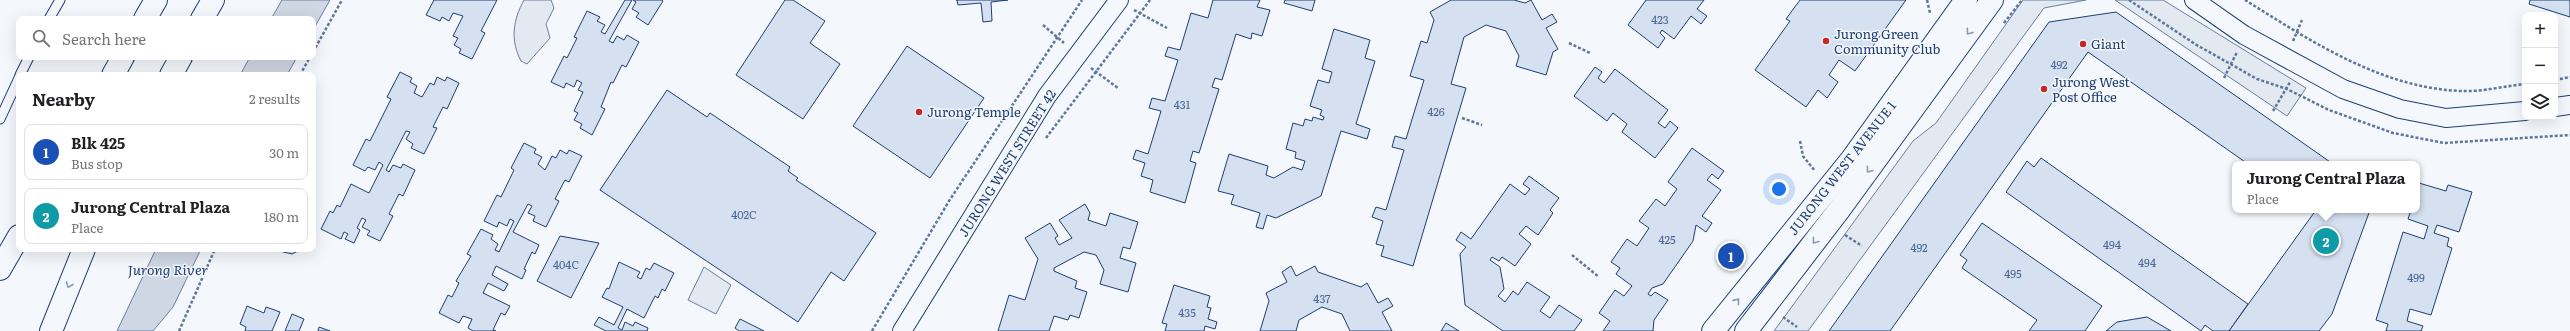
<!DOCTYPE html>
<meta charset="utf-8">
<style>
:root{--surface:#fff;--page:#f6f6f6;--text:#202124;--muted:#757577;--line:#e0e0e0;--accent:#db2777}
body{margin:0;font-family:Literata,serif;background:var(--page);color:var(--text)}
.controls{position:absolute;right:12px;top:12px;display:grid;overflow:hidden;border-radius:8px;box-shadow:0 4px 16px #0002}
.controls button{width:36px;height:36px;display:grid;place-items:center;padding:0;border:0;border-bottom:1px solid var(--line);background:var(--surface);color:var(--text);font:20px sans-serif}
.you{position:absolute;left:1779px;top:189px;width:14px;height:14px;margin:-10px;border:3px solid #fff;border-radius:50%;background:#1a73e8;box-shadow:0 0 0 6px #1a73e833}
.badge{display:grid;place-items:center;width:26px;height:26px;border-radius:50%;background:var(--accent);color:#fff;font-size:13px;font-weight:700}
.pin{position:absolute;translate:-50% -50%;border:2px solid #fff;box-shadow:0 1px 4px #0006}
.popup{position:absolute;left:2232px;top:161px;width:188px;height:52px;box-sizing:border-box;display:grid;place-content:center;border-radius:8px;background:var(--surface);filter:drop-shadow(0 1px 3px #0005);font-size:13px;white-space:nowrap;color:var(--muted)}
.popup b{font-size:15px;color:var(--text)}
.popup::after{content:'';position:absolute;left:50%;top:100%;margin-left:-8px;border:8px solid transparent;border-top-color:var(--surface)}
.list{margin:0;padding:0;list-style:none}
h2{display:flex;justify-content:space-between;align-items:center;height:52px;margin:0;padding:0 16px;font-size:17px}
h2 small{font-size:13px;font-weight:400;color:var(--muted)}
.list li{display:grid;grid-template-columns:26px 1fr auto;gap:12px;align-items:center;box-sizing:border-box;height:56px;margin:0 8px 8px;padding:0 8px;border:1px solid var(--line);border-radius:8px}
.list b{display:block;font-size:15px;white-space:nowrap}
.list p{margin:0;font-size:13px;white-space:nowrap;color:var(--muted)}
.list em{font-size:13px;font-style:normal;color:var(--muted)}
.icon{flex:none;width:22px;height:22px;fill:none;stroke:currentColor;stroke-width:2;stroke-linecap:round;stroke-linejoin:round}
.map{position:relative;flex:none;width:2570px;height:331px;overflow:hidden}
.search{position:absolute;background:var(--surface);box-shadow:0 4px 16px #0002;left:16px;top:16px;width:300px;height:44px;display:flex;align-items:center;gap:10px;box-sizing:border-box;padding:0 14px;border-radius:8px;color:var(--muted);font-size:15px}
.panel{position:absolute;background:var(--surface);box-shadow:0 4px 16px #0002;left:16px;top:72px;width:300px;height:180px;border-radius:8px}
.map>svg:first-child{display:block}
.green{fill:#e3e9f0;stroke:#687fa3}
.water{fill:#cfd7e4;stroke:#687fa3}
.building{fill:#d5e0f0;stroke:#1d3f73}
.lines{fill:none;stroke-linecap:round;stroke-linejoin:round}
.lane-casing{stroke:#1d3f73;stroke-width:11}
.street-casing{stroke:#1d3f73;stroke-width:20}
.secondary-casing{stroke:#1d3f73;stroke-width:24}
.highway-casing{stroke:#1d3f73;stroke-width:24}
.path{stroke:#5e769c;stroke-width:2.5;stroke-dasharray:3 2;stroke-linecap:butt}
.lane{stroke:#f4f7fb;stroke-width:9}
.street{stroke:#f4f7fb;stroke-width:18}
.secondary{stroke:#f4f7fb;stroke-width:22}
.highway{stroke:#f4f7fb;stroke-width:22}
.oneway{stroke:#889bb7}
.poi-dot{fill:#c62828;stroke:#f4f7fb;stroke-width:1.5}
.labels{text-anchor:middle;stroke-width:3;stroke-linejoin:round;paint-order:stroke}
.number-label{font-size:11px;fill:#4b6792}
.poi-label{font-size:13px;fill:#1d3f73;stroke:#f4f7fb;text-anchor:start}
.street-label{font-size:13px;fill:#1d3f73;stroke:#f4f7fb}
.water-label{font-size:14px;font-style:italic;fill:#1d3f73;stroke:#f4f7fb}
</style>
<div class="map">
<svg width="2570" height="331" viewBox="0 0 2570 331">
<rect width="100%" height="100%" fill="#f4f7fb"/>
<g class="green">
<path d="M524 0H551L554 8 546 24 550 38 527 64 521 61C510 40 513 20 524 0Z"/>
<path d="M2023 0H2086L2044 8 1808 331H1774L1913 141 1936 123Z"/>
<path d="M2115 0H2163L2306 88 2287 116Z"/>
<path d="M704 267 731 285 716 314 688 300Z"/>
</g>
<g class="water">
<path d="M282 0H330L313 30V19H271Z"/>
<path d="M250 57H297L287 75H240Z"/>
<path d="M156 249H201L173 307 153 331H117Z"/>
</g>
<g class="building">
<path d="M434 0H497L481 31 485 33 472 59 459 53 461 49 454 45 458 38 453 36 463 16 453 13 449 21 442 17 440 21 426 15Z"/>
<path d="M625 0H632L609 41 613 43 617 36 624 40 627 35 639 42 626 67 622 65 613 83 611 82 601 107 605 109 592 135 580 128 582 124 574 120 578 113 574 111 583 92 578 90 582 83 577 80 574 87 566 83 564 88 551 82 564 56 567 58 577 38 574 37 587 11 600 17 597 21 605 25 601 32 605 34Z"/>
<path d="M633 0H662L663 1 648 25 636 17 639 13 632 9 636 2Z"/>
<path d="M785 0H793L825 21 810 43 840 64 803 119 736 75Z"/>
<path d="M957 0H956H1008L991 2 992 21 983 22 981 3 958 5Z"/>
<path d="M1213 0H1260L1257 7 1270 10 1262 36 1252 33 1251 39 1236 34 1222 80 1215 78 1212 87 1219 89 1199 153 1193 151 1190 161 1196 163 1185 203 1150 192 1153 180 1141 176 1145 163 1133 159 1136 150 1148 154 1161 111 1149 108 1152 98 1165 101 1178 60 1165 56 1168 47 1180 50 1191 13 1208 18Z"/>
<path d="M1285 0H1315L1312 11 1284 3Z"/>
<path d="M1451 0H1514L1525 3 1531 0 1542 20 1552 14 1557 22 1546 28 1558 49 1553 52 1546 75 1516 66 1519 56 1506 31 1486 25 1464 37 1451 84 1466 88 1413 266 1381 256 1384 246 1376 244 1383 221 1372 217 1376 207 1386 210 1404 150 1392 147 1395 136 1406 139 1424 80 1410 76 1421 41 1427 43 1434 20 1430 12Z"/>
<path d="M1646 0H1704L1697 9 1707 16 1701 24 1691 16 1674 39 1662 30 1660 33 1665 38 1658 48 1628 25Z"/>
<path d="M1800 0H1906L1855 71 1839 60 1829 75 1838 82 1827 98 1818 90 1806 107 1755 70 1790 21 1786 19Z"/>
<path d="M2530 0H2570V17L2529 4Z"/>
<path d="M2116 12 2333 164H2248L2088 52 1890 331H1829L2049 22Z"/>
<path d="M1334 29 1370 40 1365 58 1375 61 1356 124 1370 129 1367 139 1341 131 1321 196 1276 218 1267 215 1263 229 1256 227 1260 213 1231 204 1234 195 1218 191 1229 154 1268 166 1266 175 1274 178 1293 167 1302 170 1305 161 1295 158 1296 152 1286 149 1293 123 1303 126 1305 119 1312 121 1313 117 1323 120 1324 117 1320 115 1322 110 1310 106 1318 80 1329 83 1332 72 1322 69Z"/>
<path d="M907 46 984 98 930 178 853 126Z"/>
<path d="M1595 67 1602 72 1598 78 1604 83 1615 69 1668 110 1658 123 1665 128 1670 121 1678 128 1655 158 1622 132 1627 124 1613 113 1607 121 1574 96Z"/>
<path d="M400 72 412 78 410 82 417 86 414 93 422 97 430 83 434 85 437 77 445 81 447 77 459 83 447 109 443 107 433 127 437 128 424 154 411 148 413 144 406 139 410 132 406 131 386 170 389 172 393 165 401 168 403 164 415 170 403 196 399 194 389 214 393 216 380 241 367 235 370 231 362 227 366 220 362 218 357 228 360 230 354 243 345 239 348 234 344 232 341 239 321 229 330 211 333 213 337 205 340 207 351 184 369 193 383 165 379 162 375 170 368 167 365 171 353 165 366 139 370 141 391 99 387 97Z"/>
<path d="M667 90 707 117 710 113 790 167 788 171 798 178 796 180 876 233 844 281 831 272 798 322 600 190Z"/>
<path d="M524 143 536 149 534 153 542 157 538 164 545 170 552 156 556 158 560 150 567 154 569 150 582 156 569 182 565 180 555 199 559 201 546 227 533 221 535 216 528 213 532 206 528 204 513 232 539 245 535 254 532 252 524 269 526 270 522 279 496 266 492 275 508 284 504 291 488 283 483 293 510 306 505 315 501 313 493 330 496 331H473L468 328 472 319 463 316 459 323 439 313 448 295 452 297 459 283 456 281 471 256 467 254 481 229 493 235 491 239 498 244 495 250 499 252 514 221 510 219 507 226 499 222 497 227 484 221 497 195 501 197 514 170 511 168Z"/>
<path d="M1692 148 1724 171 1718 179 1712 174 1707 180 1721 190 1702 216 1712 223 1706 232 1696 225 1693 241 1663 284 1652 288 1648 294 1651 296 1655 292 1668 300 1654 320 1653 331H1603L1610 321 1599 313 1615 290 1624 296 1632 286 1616 274 1620 268 1611 262 1627 239 1637 246 1649 228 1639 221 1656 199 1665 206 1677 189 1668 182Z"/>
<path d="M2041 158 2248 304 2229 331H2213L2205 325 2201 331 2006 192 2027 161 2034 167Z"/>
<path d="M1529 176 1559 198 1550 210 1553 213 1538 235 1526 226 1519 234 1531 244 1515 266 1502 257 1499 261 1492 257 1490 260 1500 267 1504 289 1498 296 1505 302 1513 291 1518 295 1527 282 1550 297 1540 311 1550 318 1559 305 1582 320 1574 331H1503L1465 305 1460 254 1466 247 1456 240 1461 232 1471 239 1510 184 1525 195 1530 189 1523 184Z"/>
<path d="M2419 183 2446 191 2448 185 2472 192 2459 232 2437 225 2434 233 2449 238 2447 246 2452 248 2431 315 2410 309 2407 321 2423 326 2421 331H2386L2388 324 2376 320 2403 232 2424 239 2428 226 2408 219 2411 210H2417Z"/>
<path d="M1085 204 1090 213 1088 220 1106 226 1110 213 1138 222 1130 249 1123 247 1120 258 1136 263 1128 292 1100 284 1104 270 1096 255 1084 252 1054 268V271L1077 281 1075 288 1087 292 1079 318 1070 315 1068 320 1054 316 1049 331H998L1009 295 1025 300 1038 259 1025 238 1050 223 1058 236 1055 238 1059 245 1072 238 1059 220Z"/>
<path d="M2316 210H2370L2332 314 2319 331H2229Z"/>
<path d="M1982 223 2102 306 2085 331H2029L2037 320 1962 268 1967 260 1960 255Z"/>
<path d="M560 236 599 243 571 298 537 281Z"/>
<path d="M271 249H302L292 254Z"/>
<path d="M619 262 640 272 637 277 641 279 646 268 650 270 654 263 674 273 665 291 662 289 658 298 655 296 644 318 627 309 618 328 622 330 625 322 633 326 635 322 648 328 647 331H606L594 325 599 317 614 325 623 307 602 297 607 288 609 289Z"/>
<path d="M1291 266 1296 276 1315 266 1318 272 1361 287 1367 283 1378 303 1388 298 1393 306 1382 312 1392 331H1350L1342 314 1322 307 1299 320 1296 331H1260L1269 301 1266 293 1287 282 1282 272Z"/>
<path d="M1174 285 1210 296 1207 307 1211 308 1208 319 1217 322 1215 329 1205 326 1204 331H1165L1167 324 1162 323Z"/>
<path d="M247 306 264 313 266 307 280 312 272 331H245L246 327 240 324Z"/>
<path d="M292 314 304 319 299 331H285Z"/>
<path d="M2147 317 2171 331H2106L2117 322Z"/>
<path d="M740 319 764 331H739L735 328Z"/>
<path d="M1446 323 1459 331H1441Z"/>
<path d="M319 327 330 331H318Z"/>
</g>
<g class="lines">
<defs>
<g id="lane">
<path d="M49 19 60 0"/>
<path d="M20 75 29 57"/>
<path d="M0 119 19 78"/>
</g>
<g id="street">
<path d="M2194 0 2244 35 2343 89 2400 109 2446 118 2525 111"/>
<path d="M2555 107 2570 105"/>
<path d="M902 331 1047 96 1119 0"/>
</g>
<g id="secondary">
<path d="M1713 331 1852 159 1966 0"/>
<path d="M1746 331 1839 210 1992 0"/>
</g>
<g id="highway">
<path d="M145 19 156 0"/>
<path d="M202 19 213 0"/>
<path d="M113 75 123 57"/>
<path d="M171 75 181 57"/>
<path d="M0 269 19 236"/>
<path d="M51 331 84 249"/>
</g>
</defs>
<use href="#lane" class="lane-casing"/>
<use href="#street" class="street-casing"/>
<use href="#secondary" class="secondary-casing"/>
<use href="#highway" class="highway-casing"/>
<g class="path">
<path d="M1927 0 1930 13"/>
<path d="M2129 0 2195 44 2257 79 2287 89 2329 110 2393 133 2444 143 2570 135"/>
<path d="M2245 0C2311 41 2381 88 2461 91 2482 92 2505 86 2525 84"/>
<path d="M1134 10 1167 28"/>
<path d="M2004 23 2022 0"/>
<path d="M1043 25 1064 43"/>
<path d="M2293 41 2302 20"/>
<path d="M1569 43 1590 53"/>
<path d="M313 52 342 0"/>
<path d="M1091 68 1118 88"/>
<path d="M300 75 310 57"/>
<path d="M2224 78 2237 52"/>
<path d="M2555 80 2570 77"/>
<path d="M2273 111 2290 82"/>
<path d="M1462 118 1482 125"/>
<path d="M1046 138 1150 0"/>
<path d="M1800 141 1803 156 1815 171"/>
<path d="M1845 235 1862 246"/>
<path d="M1572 255 1599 277"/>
<path d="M1783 317 1797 327"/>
<path d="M179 331 215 249"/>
<path d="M872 331 949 201 1082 0"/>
</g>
<use href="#lane" class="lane"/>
<use href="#street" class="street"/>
<use href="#secondary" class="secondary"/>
<use href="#highway" class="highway"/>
</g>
<defs><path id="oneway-chevron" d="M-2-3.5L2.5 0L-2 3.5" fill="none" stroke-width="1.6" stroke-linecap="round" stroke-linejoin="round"/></defs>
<g class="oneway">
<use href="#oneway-chevron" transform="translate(1969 32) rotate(126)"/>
<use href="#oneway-chevron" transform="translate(1869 170) rotate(127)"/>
<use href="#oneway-chevron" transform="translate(1815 241) rotate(128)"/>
<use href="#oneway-chevron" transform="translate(69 285) rotate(112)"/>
<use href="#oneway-chevron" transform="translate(1737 301) rotate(-51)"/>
</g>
<g class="poi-dot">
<circle cx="1826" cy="41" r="4"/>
<circle cx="2083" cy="44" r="4"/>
<circle cx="2044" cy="89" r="4"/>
<circle cx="919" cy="112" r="4"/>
</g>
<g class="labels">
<g class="number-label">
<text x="1660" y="24">423</text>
<text x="2059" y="69">492</text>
<text x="1182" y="109">431</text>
<text x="1436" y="116">426</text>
<text x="744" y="219">402C</text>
<text x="1667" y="244">425</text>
<text x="2112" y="249">494</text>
<text x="1919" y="252">492</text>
<text x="2147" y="267">494</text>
<text x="566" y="269">404C</text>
<text x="2013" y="278">495</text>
<text x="2416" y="282">499</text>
<text x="1322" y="303">437</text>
<text x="1187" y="317">435</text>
</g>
<g class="poi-label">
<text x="1834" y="39">Jurong Green<tspan x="1834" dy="15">Community Club</tspan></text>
<text x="2091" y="49">Giant</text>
<text x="2052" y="87">Jurong West<tspan x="2052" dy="15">Post Office</tspan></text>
<text x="927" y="117">Jurong Temple</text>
</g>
<g class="street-label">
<text transform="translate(1007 163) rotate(-58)" y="5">JURONG WEST STREET 42</text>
<text transform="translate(1842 168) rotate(-52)" y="5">JURONG WEST AVENUE 1</text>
</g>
<g class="water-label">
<text x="168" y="275">Jurong River</text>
</g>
</g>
</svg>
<div class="controls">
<button>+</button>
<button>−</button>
<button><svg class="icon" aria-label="layers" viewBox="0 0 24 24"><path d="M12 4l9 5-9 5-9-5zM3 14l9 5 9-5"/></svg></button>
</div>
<div class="you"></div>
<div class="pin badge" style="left:1731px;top:256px;background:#1a4fb4">1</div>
<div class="pin badge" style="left:2326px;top:241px;background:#0f9aa8">2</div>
<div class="popup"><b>Jurong Central Plaza</b>Place</div>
<div class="search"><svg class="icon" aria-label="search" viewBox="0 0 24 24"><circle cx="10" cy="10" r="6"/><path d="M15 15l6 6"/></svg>Search here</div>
<section class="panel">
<h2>Nearby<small>2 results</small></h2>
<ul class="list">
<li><span class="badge" style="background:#1a4fb4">1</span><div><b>Blk 425</b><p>Bus stop</p></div><em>30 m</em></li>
<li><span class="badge" style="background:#0f9aa8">2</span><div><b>Jurong Central Plaza</b><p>Place</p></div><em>180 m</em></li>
</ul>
</section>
</div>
